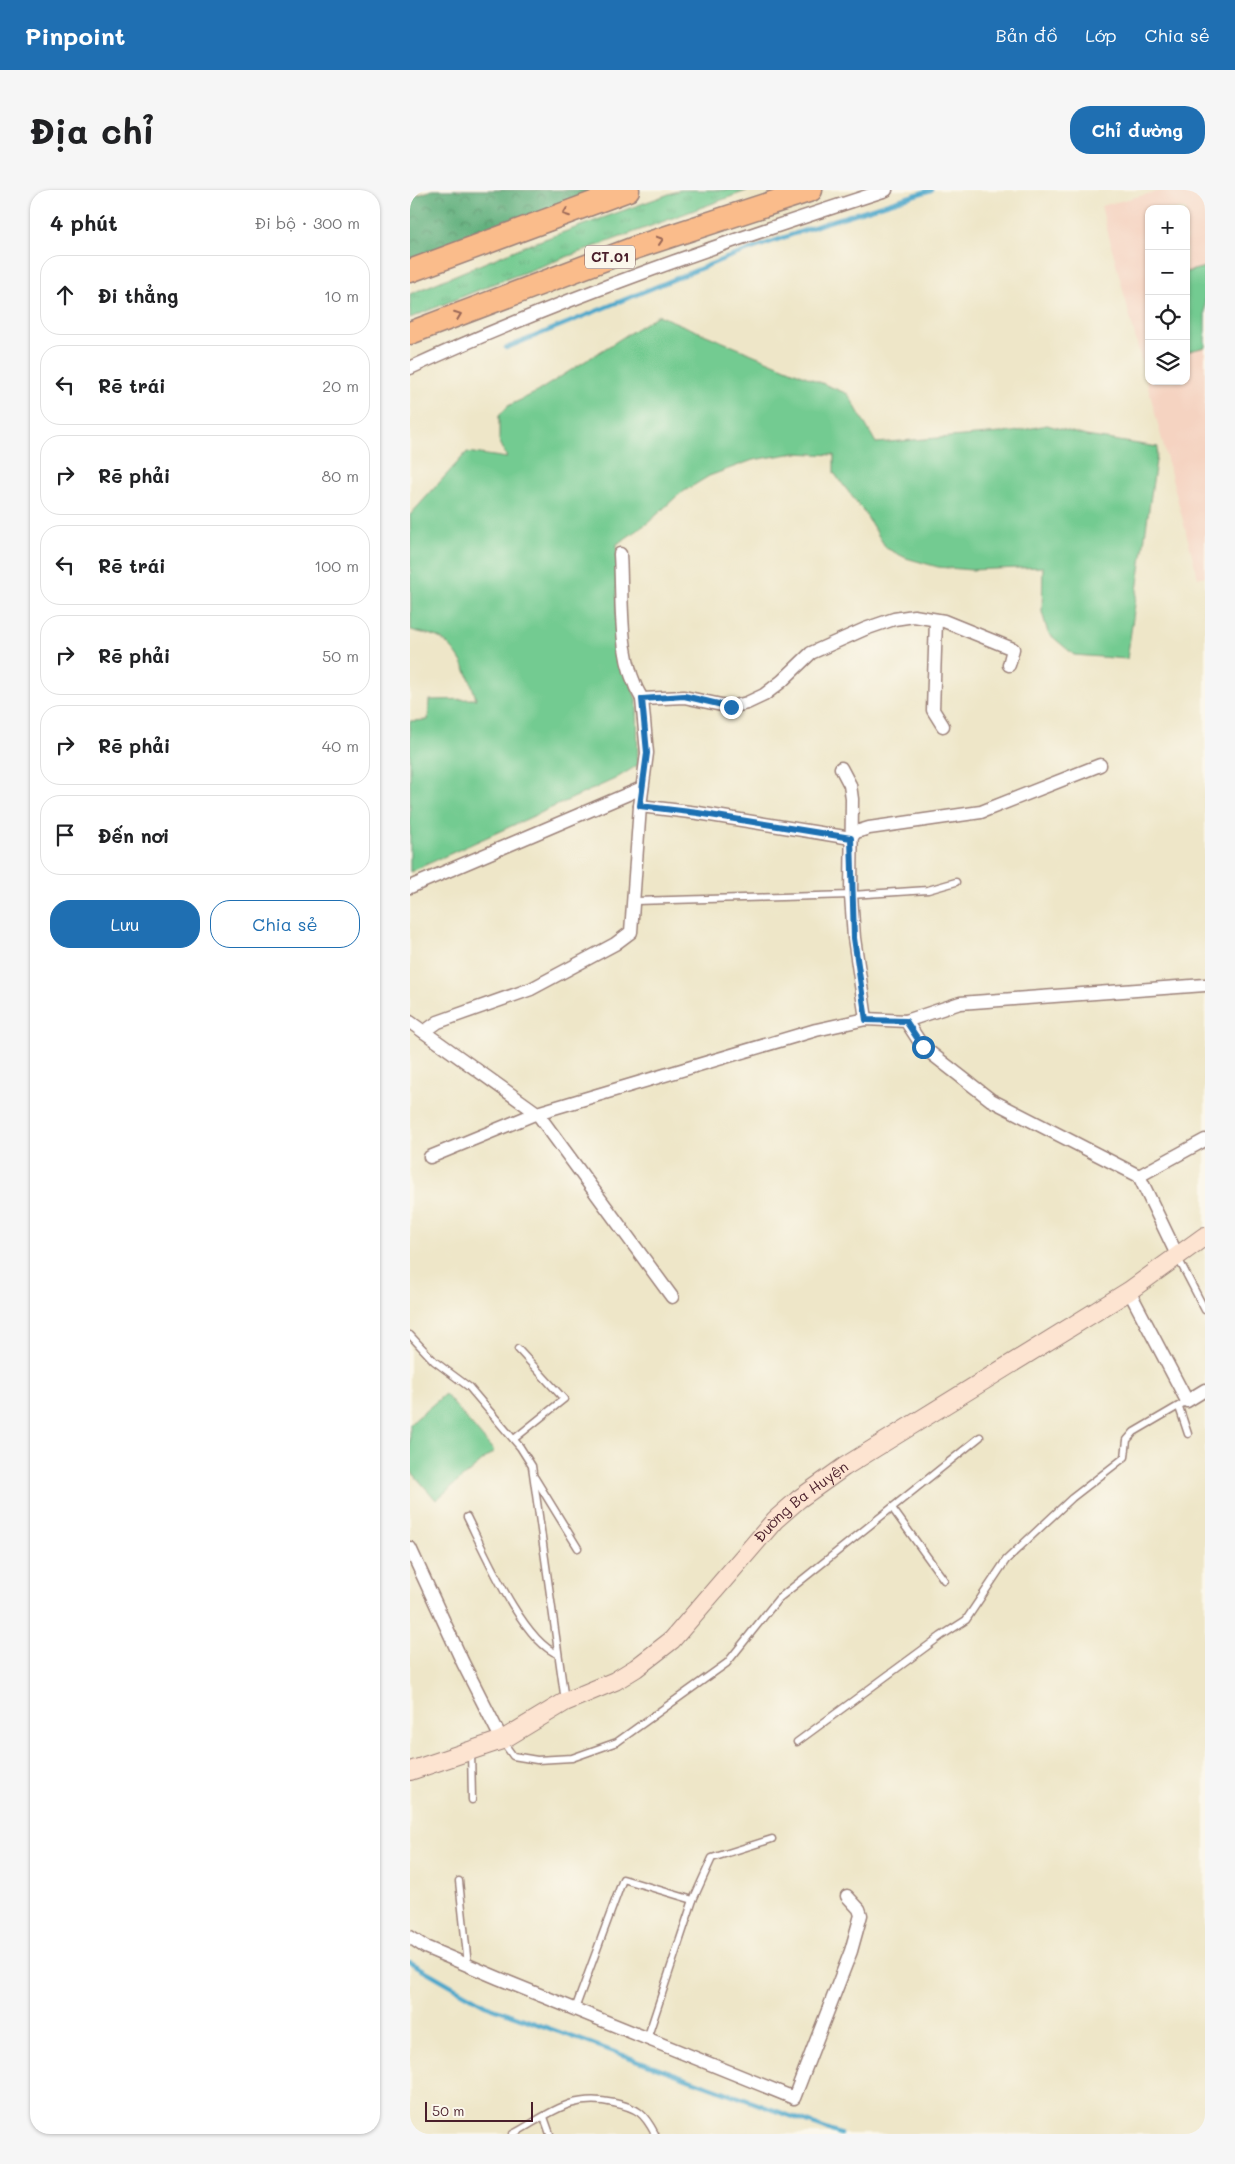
<!DOCTYPE html>
<html lang="vi">
<meta charset="utf-8">
<style>
:root{--surface:#fff;--page:#f6f6f6;--text:#202124;--muted:#757577;--line:#e0e0e0;--accent:#1f6fb2}
body{margin:0;font-family:Mali,sans-serif;background:var(--page);color:var(--text)}
.controls{position:absolute;right:15px;top:15px;display:grid;overflow:hidden;border-radius:10px;box-shadow:0 1px 4px #0004}
.controls button{width:45px;height:45px;display:grid;place-items:center;padding:0;border:0;border-bottom:1px solid var(--line);background:var(--surface);color:var(--text);font:25px sans-serif}
.scale{position:absolute;left:15px;bottom:12px;width:108px;box-sizing:border-box;padding-left:5px;border:2px solid #4a1f2b;border-top:0;font-size:14px;line-height:18px;white-space:nowrap;color:#4a1f2b;-webkit-text-stroke:4px #fbf7ec;paint-order:stroke}
.stop{position:absolute;width:15px;height:15px;margin:-11px;border:4px solid #1f6fb2;border-radius:50%;background:#fff}
.stop.end{background:#1f6fb2;border-color:#fff;box-shadow:0 1px 5px #0008}
.list{margin:0;padding:0;list-style:none}
h2{display:flex;justify-content:space-between;align-items:center;height:65px;margin:0;padding:0 20px;font-size:21px}
h2 small{font-size:16px;font-weight:400;color:var(--muted)}
.list li{display:grid;grid-template-columns:32px 1fr auto;gap:15px;align-items:center;box-sizing:border-box;height:80px;margin:0 10px 10px;padding:0 10px;border:1px solid var(--line);border-radius:20px}
.list b{display:block;font-size:19px;white-space:nowrap}
.list em{font-size:16px;font-style:normal;color:var(--muted)}
.actions{display:flex;gap:10px;padding:15px 20px}
.actions a{flex:1;padding:11px 0;border:1px solid var(--accent);border-radius:20px;text-align:center;font-size:18px;color:var(--accent)}
.actions .main{background:var(--accent);color:#fff}
.icon{flex:none;width:28px;height:28px;fill:none;stroke:currentColor;stroke-width:2;stroke-linecap:round;stroke-linejoin:round}
.map{position:relative;flex:none;width:795px;height:1944px;overflow:hidden;border-radius:20px}
header{display:flex;align-items:center;gap:30px;box-sizing:border-box;height:70px;padding:0 25px;background:var(--accent);color:#fff}
header strong{font-size:24px}
nav{display:flex;gap:28px;margin-inline-start:auto;font-size:18px}
.intro{display:flex;align-items:center;justify-content:space-between;box-sizing:border-box;height:120px;padding:0 30px}
h1{margin:0;font-size:35px}
.button{padding:12px 22px;border-radius:20px;background:var(--accent);color:#fff;font-size:18px;font-weight:700}
main{display:flex;gap:30px;padding:0 30px}
aside{flex:1;background:var(--surface);border-radius:20px;box-shadow:0 1px 4px #0004}
.map>svg:first-child{display:block}
.built{fill:#f5d3c1;fill-rule:evenodd}
.grass{fill:url(#grass-tufts);stroke:#5e755e}
.forest{fill:url(#forest-crowns);stroke:#546753}
.garden{fill:#73cb91;stroke:#5e755e}
.lines{fill:none;stroke-linecap:round;stroke-linejoin:round}
.stream{stroke:#4da7ca;stroke-width:4.5}
.lane-casing{stroke:#9c827a;stroke-width:9}
.street-casing{stroke:#9c827a;stroke-width:15}
.secondary-casing{stroke:#9c827a;stroke-width:20}
.highway-casing{stroke:#9c827a;stroke-width:25}
.lane{stroke:#fff;stroke-width:6}
.street{stroke:#fff;stroke-width:12}
.secondary{stroke:#fde4d1;stroke-width:18}
.highway{stroke:#fabc8b;stroke-width:22}
.oneway{stroke:#996656}
.route{stroke:#1f6fb2;stroke-width:6}
.labels{text-anchor:middle;stroke-width:4;stroke-linejoin:round;paint-order:stroke}
.shield{fill:#fbf7ec;stroke:#7f6065;stroke-width:1}
.shield-label{font-size:14px;font-weight:bold;fill:#4a1f2b}
.street-label{font-size:15px;fill:#4a1f2b;stroke:#fbf7ec}
</style>
<header>
<strong>Pinpoint</strong>
<nav><a>Bản đồ</a><a>Lớp</a><a>Chia sẻ</a></nav>
</header>
<div class="intro"><h1>Địa chỉ</h1><a class="button">Chỉ đường</a></div>
<main>
<aside>
<h2>4 phút<small>Đi bộ · 300 m</small></h2>
<ul class="list">
<li><svg class="icon" aria-label="ahead" viewBox="0 0 24 24"><path d="M12 20V5M6 11l6-6 6 6"/></svg><div><b>Đi thẳng</b></div><em>10 m</em></li>
<li><svg class="icon" aria-label="left" viewBox="0 0 24 24"><path d="M17 20v-9H6M10 6l-5 5 5 5"/></svg><div><b>Rẽ trái</b></div><em>20 m</em></li>
<li><svg class="icon" aria-label="right" viewBox="0 0 24 24"><path d="M7 20v-9h11M14 6l5 5-5 5"/></svg><div><b>Rẽ phải</b></div><em>80 m</em></li>
<li><svg class="icon" aria-label="left" viewBox="0 0 24 24"><path d="M17 20v-9H6M10 6l-5 5 5 5"/></svg><div><b>Rẽ trái</b></div><em>100 m</em></li>
<li><svg class="icon" aria-label="right" viewBox="0 0 24 24"><path d="M7 20v-9h11M14 6l5 5-5 5"/></svg><div><b>Rẽ phải</b></div><em>50 m</em></li>
<li><svg class="icon" aria-label="right" viewBox="0 0 24 24"><path d="M7 20v-9h11M14 6l5 5-5 5"/></svg><div><b>Rẽ phải</b></div><em>40 m</em></li>
<li><svg class="icon" aria-label="arrive" viewBox="0 0 24 24"><path d="M6 21V4h12l-3 4 3 4H6"/></svg><div><b>Đến nơi</b></div></li>
</ul>
<div class="actions"><a class="main">Lưu</a><a>Chia sẻ</a></div>
</aside>
<div class="map">
<svg width="795" height="1944" viewBox="0 0 795 1944">
<defs>
<pattern id="grass-tufts" width="24" height="20" patternUnits="userSpaceOnUse" patternTransform="scale(1.25)"><rect width="24" height="20" fill="#73cb91"/><path d="M3 7l-1-3M5 7V3M7 7l1-3M15 17l-1-3M17 17v-4M19 17l1-3" fill="none" stroke="#65ae7d"/></pattern>
<pattern id="forest-crowns" width="20" height="18" patternUnits="userSpaceOnUse" patternTransform="scale(1.25)"><rect width="20" height="18" fill="#5eaf7b"/><path d="M2 6a3 3 0 1 1 6 0M12 15a3 3 0 1 1 6 0" fill="none" stroke="#508e65"/></pattern>
</defs>
<rect width="100%" height="100%" fill="#fbf7ec"/>
<filter id="ink" filterUnits="userSpaceOnUse"><feTurbulence type="fractalNoise" baseFrequency=".02" numOctaves="2"/><feDisplacementMap in="SourceGraphic" scale="10" xChannelSelector="R" yChannelSelector="G"/><feConvolveMatrix kernelMatrix="1 2 1 2 8 2 1 2 1" color-interpolation-filters="sRGB"/></filter>
<filter id="wash" filterUnits="userSpaceOnUse"><feTurbulence type="fractalNoise" baseFrequency=".0096" numOctaves="4" result="noise"/><feDisplacementMap in="SourceGraphic" scale="20" xChannelSelector="R" yChannelSelector="G"/><feGaussianBlur stdDeviation="1.12" result="paint"/><feColorMatrix in="noise" values="0 0 0 0 0 0 0 0 0 0 0 0 0 0 0 0 0 1.4 0 .05"/><feComposite in="paint" operator="in"/></filter>
<g filter="url(#wash)">
<rect width="100%" height="100%" fill="#eee6c8"/>
<path class="built" d="M753 0H795V386L788 388 691 16ZM739 19H776V191H739Z"/>
<path class="grass" d="M270 0H339L88 92 0 128V104L110 58Z"/>
<path class="forest" d="M22 0H192L0 69V8Z"/>
<g class="garden">
<path d="M795 77V157L776 162V82Z"/>
<path d="M248 125 438 204 466 253 603 242 637 235 676 246 748 257 717 469 664 465 638 443 632 422 633 377 561 380 528 377 496 368 476 358 454 322 424 283V265L385 263 343 270 299 286 268 305 239 332 207 354 206 437 210 462 227 512 228 575 205 589 0 682V531L18 530 19 510 66 509C60 487 51 463 31 449 23 444 10 443 1 440L0 325 57 262 97 268 89 250V226L98 216 125 203Z"/>
<path d="M35 1204 84 1261 26 1310 0 1280V1234Z"/>
</g>
<g class="lines">
<g class="stream">
<path d="M96 158 316 68 418 32 521 0"/>
<path d="M0 1772 75 1815 430 1944"/>
</g>
</g>
</g>
<g filter="url(#ink)">
<g class="lines">
<defs>
<g id="lane">
<path d="M225 711 441 705 518 700 546 692"/>
<path d="M768 1068 795 1120"/>
<path d="M0 1145 24 1171 59 1197 110 1257 122 1276 155 1511"/>
<path d="M769 1217 778 1244"/>
<path d="M104 1249 154 1209 108 1159"/>
<path d="M125 1288 168 1358"/>
<path d="M482 1318 534 1390"/>
<path d="M57 1327C74 1361 113 1452 148 1464"/>
<path d="M93 1552 103 1566 127 1570 162 1568 207 1552 317 1473 368 1409 570 1247"/>
<path d="M387 1552 531 1446 556 1430 596 1370 614 1353 662 1308 715 1267 717 1250 724 1242 777 1211"/>
<path d="M61 1561 62 1610"/>
<path d="M49 1691 58 1775"/>
<path d="M165 1819 213 1689 283 1710 302 1668 362 1649"/>
<path d="M237 1849 283 1710"/>
<path d="M134 1927 140 1944"/>
<path d="M103 1944C140 1924 160 1903 204 1913 228 1918 234 1923 245 1944"/>
</g>
<g id="street">
<path d="M0 178C154 107 315 52 476 0"/>
<path d="M210 364C213 411 207 468 232 509L274 507 321 517 337 513 354 505 372 491 401 463 455 439 484 429 504 426 534 431 603 459 599 475"/>
<path d="M526 430 523 520 533 536"/>
<path d="M431 578 440 595 442 609 441 705 444 748 456 829"/>
<path d="M230 616 288 623 441 648"/>
<path d="M441 648 446 642 459 638 571 622 690 575"/>
<path d="M0 697 232 598"/>
<path d="M496 831 550 813 795 795"/>
<path d="M0 832 127 923 406 840 456 829 496 831 513 857 581 910 729 986 795 950"/>
<path d="M14 842 28 832 121 799 205 754 221 742 230 616 237 563 232 509"/>
<path d="M20 967 127 923 262 1107"/>
<path d="M729 986 768 1067"/>
<path d="M719 1101 777 1211 795 1200"/>
<path d="M0 1358 53 1473 92 1550"/>
<path d="M0 1747 15 1757 88 1788 384 1908 441 1761 451 1725 449 1719 437 1706"/>
</g>
<g id="secondary">
<path id="s1" d="M0 1581 92 1550 155 1512 205 1491 226 1478 262 1450 365 1330 389 1309 434 1277 719 1101 795 1046"/>
</g>
<g id="highway">
<path d="M0 81 218 0"/>
<path d="M0 143 227 57 401 0"/>
</g>
</defs>
<use href="#lane" class="lane-casing"/>
<use href="#street" class="street-casing"/>
<use href="#secondary" class="secondary-casing"/>
<use href="#highway" class="highway-casing"/>
<use href="#lane" class="lane"/>
<use href="#street" class="street"/>
<use href="#secondary" class="secondary"/>
<use href="#highway" class="highway"/>
</g>
<defs><path id="oneway-chevron" d="M-2-3.5L2.5 0L-2 3.5" fill="none" stroke-width="1.6" stroke-linecap="round" stroke-linejoin="round" transform="scale(1.25)"/></defs>
<g class="oneway">
<use href="#oneway-chevron" transform="translate(156 23) rotate(159)"/>
<use href="#oneway-chevron" transform="translate(250 50) rotate(-18)"/>
<use href="#oneway-chevron" transform="translate(48 125) rotate(-21)"/>
</g>
</g>
<g class="lines" filter="url(#ink)">
<path class="route" d="M321 517 274 506 232 509 237 563 230 616 288 623 441 648 444 748 456 830 496 831 513 857"/>
</g>
<g class="labels">
<rect class="shield" x="175" y="55.5" width="50" height="23" rx="4"/>
<g class="shield-label">
<text x="200" y="72">CT.01</text>
</g>
<g class="street-label">
<text dy="5" stroke="none"><textPath href="#s1" startOffset="485">Đường Ba Huyện</textPath></text>
</g>
</g>
</svg>
<div class="controls">
<button>+</button>
<button>−</button>
<button><svg class="icon" aria-label="locate" viewBox="0 0 24 24"><circle cx="12" cy="12" r="6"/><path d="M12 2v4M12 18v4M2 12h4M18 12h4"/></svg></button>
<button><svg class="icon" aria-label="layers" viewBox="0 0 24 24"><path d="M12 4l9 5-9 5-9-5zM3 14l9 5 9-5"/></svg></button>
</div>
<div class="scale">50 m</div>
<div class="stop" style="left:513px;top:857px"></div>
<div class="stop end" style="left:321px;top:517px"></div>
</div>
</main>
